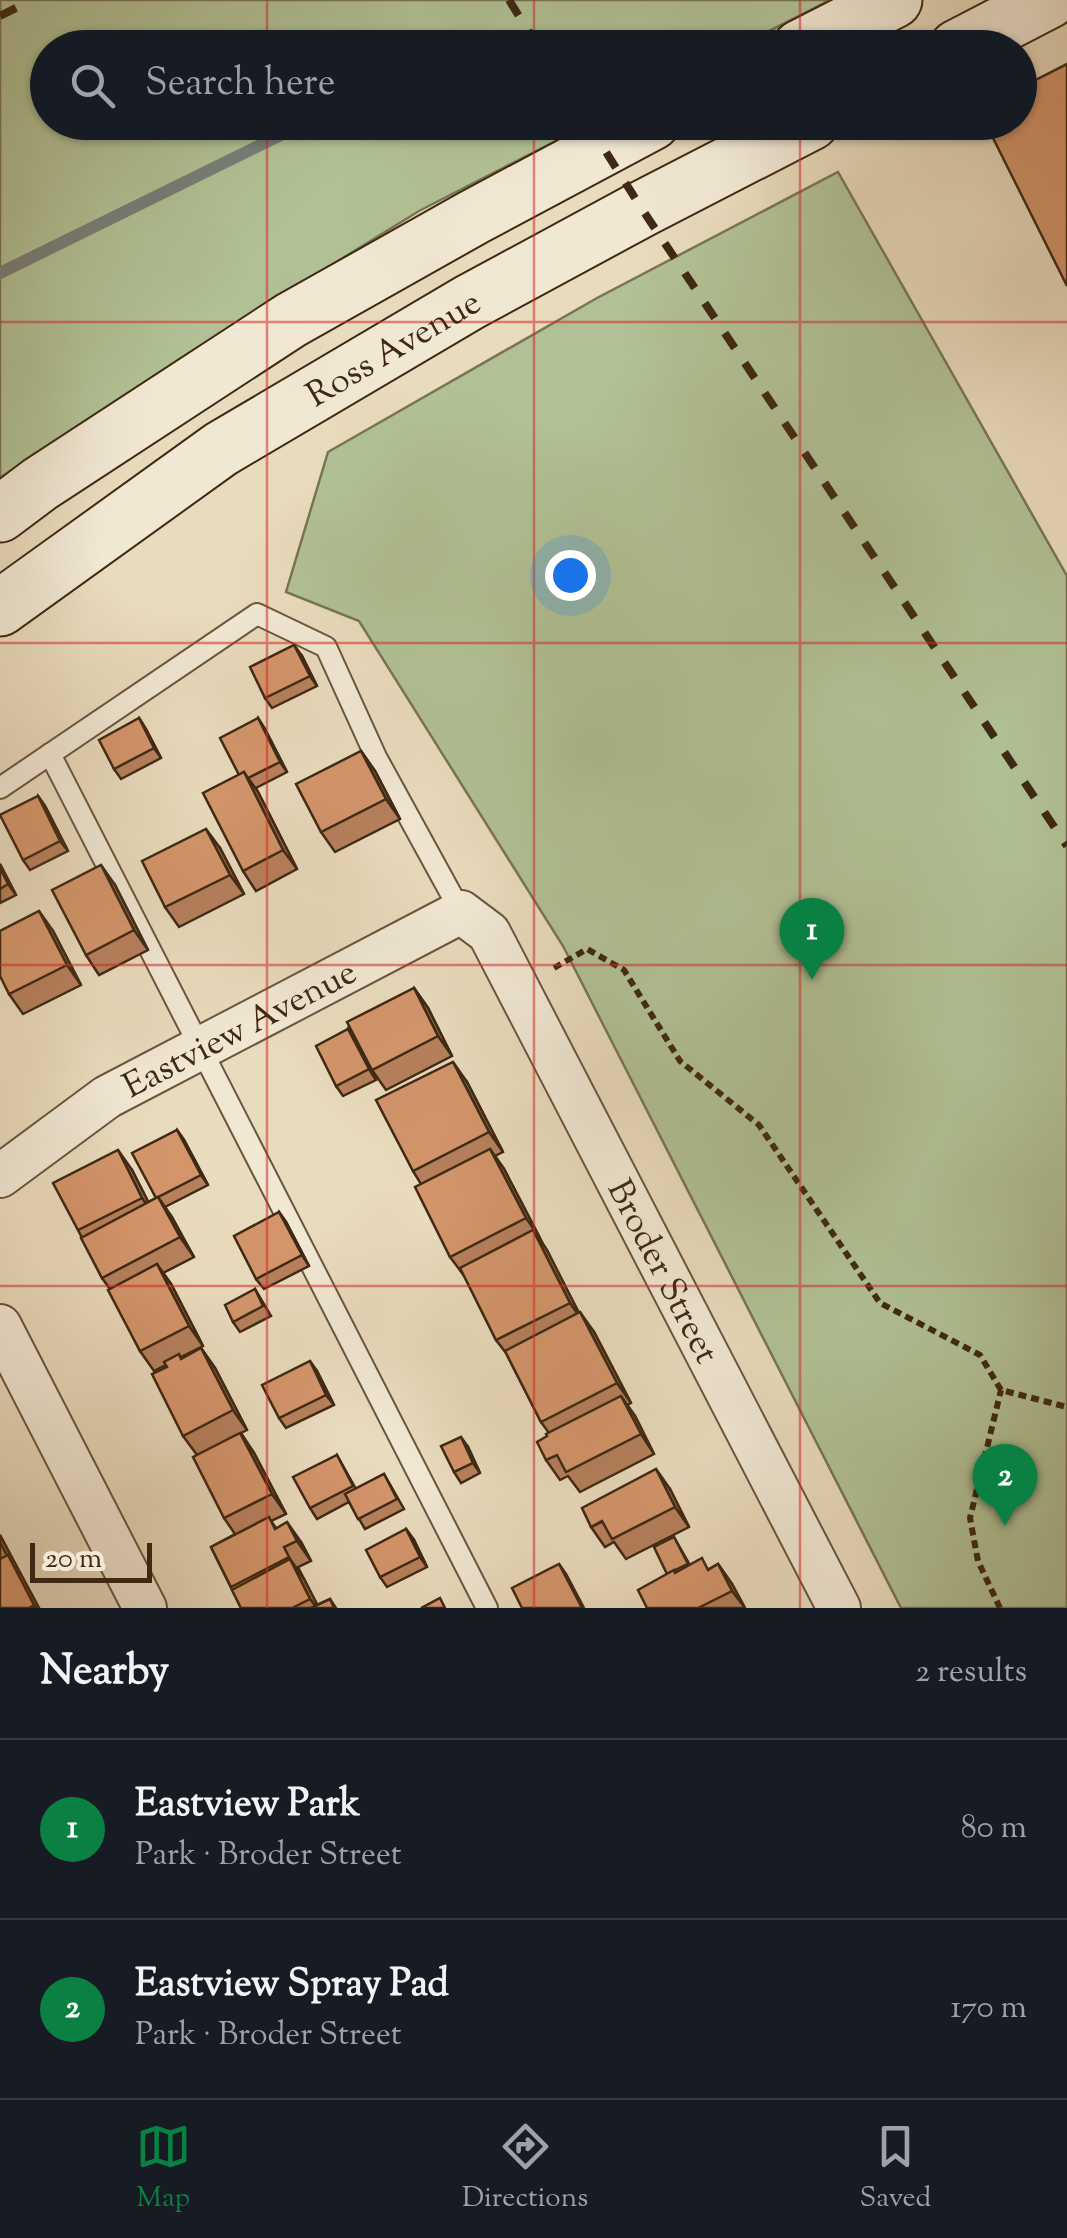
<!DOCTYPE html>
<meta charset="utf-8">
<style>
:root{--surface:#171b24;--page:#242831;--text:#f1f3f6;--muted:#9ea1a6;--line:#363941;--accent:#0b8043}
body{margin:0;font-family:"Sorts Mill Goudy",serif;background:var(--page);color:var(--text)}
.scale{position:absolute;left:30px;bottom:25px;width:122px;box-sizing:border-box;padding-left:10px;border:5px solid #3f2913;border-top:0;font-size:28px;line-height:35px;white-space:nowrap;color:#3f2913;-webkit-text-stroke:8px #f1e8d4;paint-order:stroke}
.you{position:absolute;left:570px;top:575px;width:35px;height:35px;margin:-25px;border:8px solid #fff;border-radius:50%;background:#1a73e8;box-shadow:0 0 0 15px #1a73e833}
.badge{display:grid;place-items:center;width:65px;height:65px;border-radius:50%;background:var(--accent);color:#fff;font-size:32px;font-weight:700}
.pin{position:absolute;translate:-50% -82px;filter:drop-shadow(0 2px 5px #0008)}
.pin::after{content:'';position:absolute;top:52px;width:35px;height:30px;background:inherit;clip-path:polygon(0 0,100% 0,50% 100%)}
.list{margin:0;padding:0;list-style:none}
h2{display:flex;justify-content:space-between;align-items:center;height:130px;margin:0;padding:0 40px;font-size:42px}
h2 small{font-size:32px;font-weight:400;color:var(--muted)}
.list li{display:grid;grid-template-columns:65px 1fr auto;gap:30px;align-items:center;box-sizing:border-box;height:180px;padding:0 40px;border-top:2px solid var(--line)}
.list b{display:block;font-size:38px;white-space:nowrap}
.list p{margin:0;font-size:32px;white-space:nowrap;color:var(--muted)}
.list em{font-size:32px;font-style:normal;color:var(--muted)}
.icon{flex:none;width:55px;height:55px;fill:none;stroke:currentColor;stroke-width:2;stroke-linecap:round;stroke-linejoin:round}
.map{position:relative;flex:none;width:1067px;height:1608px;overflow:hidden}
.search{position:absolute;background:var(--surface);box-shadow:0 2px 8px #0004;left:30px;right:30px;top:30px;height:110px;display:flex;align-items:center;gap:25px;box-sizing:border-box;padding:0 35px;border-radius:55px;color:var(--muted);font-size:38px}
.sheet{height:490px;background:var(--surface)}
nav{display:flex;justify-content:space-around;align-items:center;box-sizing:border-box;height:140px;border-top:2px solid var(--line);background:var(--surface);font-size:28px;color:var(--muted)}
nav a{display:grid;justify-items:center;gap:5px}
nav .on{color:var(--accent)}
.map>svg:first-child{display:block}
.green{fill:#b1c195;stroke:#787554;stroke-width:2.5}
.lines{fill:none;stroke-linecap:round;stroke-linejoin:round}
.stream{stroke:#777f78;stroke-width:12}
.lane-casing{stroke:#6a563e;stroke-width:24}
.street-casing{stroke:#6a563e;stroke-width:46}
.secondary-casing{stroke:#3f2913;stroke-width:59}
.path{stroke:#3f2913;stroke-width:6;stroke-dasharray:8 5;stroke-linecap:butt}
.lane{stroke:#f1e8d4;stroke-width:20}
.street{stroke:#f1e8d4;stroke-width:42}
.secondary{stroke:#f1e8d4;stroke-width:55}
.rail{stroke:#3f2913;stroke-width:8;stroke-dasharray:18 18;stroke-linecap:butt}
.wall{fill:#b6805c;stroke:#3f2913;stroke-width:2.5}
.shaded-wall{fill:#94684b;stroke:#3f2913;stroke-width:2.5}
.building{fill:#d4956b;stroke:#3f2913;stroke-width:2.5}
.grid{fill:none;stroke:#d62828;stroke-width:2.5;stroke-opacity:0.55}
.labels{text-anchor:middle;stroke-width:10;stroke-linejoin:round;paint-order:stroke}
.street-label{font-size:35px;fill:#3f2913;stroke:#f1e8d4}
</style>
<div class="map">
<svg width="1067" height="1608" viewBox="0 0 1067 1608">
<rect width="100%" height="100%" fill="#e9dbbd"/>
<filter id="stains"><feTurbulence type="fractalNoise" baseFrequency=".002" numOctaves="4"/><feColorMatrix values="0 0 0 0 .2 0 0 0 0 .09 0 0 0 0 .02 0 0 0 .5 -.17"/></filter>
<radialGradient id="worn" r=".72"><stop offset=".6" stop-color="#630" stop-opacity="0"/><stop offset="1" stop-color="#630" stop-opacity=".3"/></radialGradient>
<g class="green">
<path d="M0 0H830L738 47 48 48V122L591 123 419 211 181 358 0 478Z"/>
<path d="M838 172 1067 576V1608H901L563 946 359 621 286 592 328 452 597 298Z"/>
</g>
<g class="lines">
<path class="stream" d="M0 273 307 122"/>
<defs>
<g id="lane">
<path d="M50 754 487 1608"/>
<path d="M0 788 257 614 326 647 376 757 461 912"/>
</g>
<g id="street">
<path id="s1" d="M0 1176 107 1097 461 912 489 933 839 1608"/>
<path d="M0 1326 145 1608"/>
</g>
<g id="secondary">
<path d="M800 48 894 0"/>
<path d="M957 48 1049 0"/>
<path d="M0 514 40 484 291 320 474 217 652 122"/>
<path id="s2" d="M0 608 221 449 470 302 642 209 811 122"/>
</g>
</defs>
<use href="#lane" class="lane-casing"/>
<use href="#street" class="street-casing"/>
<use href="#secondary" class="secondary-casing"/>
<g class="path">
<path d="M554 968 587 949 624 970 680 1061 759 1125 880 1303 980 1355 1001 1390 1067 1407"/>
<path d="M1000 1608 978 1561 970 1518 1001 1390"/>
</g>
<use href="#lane" class="lane"/>
<use href="#street" class="street"/>
<use href="#secondary" class="secondary"/>
<g class="rail">
<path d="M509 0 539 48"/>
<path d="M0 16 32 0"/>
<path d="M587 122 642 209 1067 846"/>
</g>
</g>
<g class="wall">
<path d="M302 656 317 686 272 708 265 698Z"/>
<path d="M139 718 146 729 161 758 121 779 114 769Z"/>
<path d="M258 718 265 729 287 772 256 788 297 869 256 891 243 871 239 775Z"/>
<path d="M361 751 375 771 400 819 335 852 321 832Z"/>
<path d="M38 796 45 806 68 851 30 870 23 860Z"/>
<path d="M220 848 244 894 179 927 165 907Z"/>
<path d="M0 864 16 895 0 903Z"/>
<path d="M115 885 148 950 99 975 86 955Z"/>
<path d="M53 931 81 985 23 1014 9 994Z"/>
<path d="M414 988 428 1008 452 1056 386 1090 372 1070Z"/>
<path d="M348 1029 356 1040 376 1080 343 1096 336 1086Z"/>
<path d="M467 1082 503 1152 495 1156 504 1169 579 1313 594 1332 631 1403 627 1405 635 1416 654 1454 580 1492 568 1476 560 1480 546 1460 547 1436 549 1433 541 1422 506 1353 496 1340 465 1277 450 1257 421 1184 413 1171Z"/>
<path d="M177 1130 184 1140 208 1185 165 1207 194 1257 163 1273 171 1284 203 1346 181 1357 182 1358 201 1348 215 1368 247 1430 241 1433 254 1453 286 1514 271 1521 276 1528 301 1542 311 1561 298 1567 317 1605 330 1599 336 1608H241L211 1547 235 1534 224 1518 197 1455 183 1436 167 1367 166 1365 154 1371 140 1351 110 1289 102 1278 78 1230 132 1170 148 1202 156 1198Z"/>
<path d="M279 1212 286 1222 309 1266 264 1289 256 1279Z"/>
<path d="M255 1289 271 1316 240 1332 233 1322Z"/>
<path d="M317 1371 334 1405 286 1428 279 1418Z"/>
<path d="M468 1447 480 1473 461 1483 454 1472Z"/>
<path d="M337 1455 356 1489 384 1474 404 1509 365 1529 349 1502 317 1519 310 1508Z"/>
<path d="M670 1489 689 1527 626 1559 614 1542 605 1547 591 1527Z"/>
<path d="M406 1529 414 1540 427 1567 387 1587 380 1577Z"/>
<path d="M0 1535 17 1567 39 1608H0Z"/>
<path d="M674 1537 690 1565 709 1569 718 1564 732 1584 745 1608H647L667 1574Z"/>
</g>
<g class="shaded-wall">
<path d="M294 645 302 656 317 686 310 676Z"/>
<path d="M139 718 146 729 161 758 154 748Z"/>
<path d="M258 718 265 729 287 772 280 762Z"/>
<path d="M361 751 375 771 400 819 386 799Z"/>
<path d="M244 772 258 792 297 869 283 850Z"/>
<path d="M38 796 45 806 68 851 60 841Z"/>
<path d="M206 829 220 848 244 894 230 875Z"/>
<path d="M0 864 16 895 8 884 0 868Z"/>
<path d="M101 865 115 885 148 950 134 930Z"/>
<path d="M39 911 53 931 81 985 67 965Z"/>
<path d="M414 988 428 1008 452 1056 438 1036Z"/>
<path d="M348 1029 356 1040 376 1080 369 1069Z"/>
<path d="M453 1062 467 1082 503 1152 489 1132Z"/>
<path d="M177 1130 184 1140 208 1185 201 1175Z"/>
<path d="M490 1149 504 1169 540 1238 526 1218Z"/>
<path d="M118 1150 132 1170 156 1217 142 1198Z"/>
<path d="M158 1197 172 1217 194 1257 180 1237Z"/>
<path d="M279 1212 286 1222 309 1266 302 1255Z"/>
<path d="M533 1230 547 1250 584 1323 570 1303Z"/>
<path d="M157 1264 171 1284 203 1346 189 1326Z"/>
<path d="M580 1312 594 1332 631 1403 617 1383Z"/>
<path d="M201 1348 215 1368 247 1430 233 1410Z"/>
<path d="M310 1361 317 1371 334 1405 326 1395Z"/>
<path d="M621 1396 635 1416 654 1454 641 1434Z"/>
<path d="M240 1433 254 1453 286 1514 272 1494Z"/>
<path d="M461 1437 468 1447 480 1473 473 1463Z"/>
<path d="M656 1469 670 1489 689 1527 675 1507Z"/>
<path d="M287 1522 301 1542 311 1561 297 1541Z"/>
<path d="M406 1529 414 1540 427 1567 420 1557Z"/>
<path d="M0 1535 17 1567 39 1608H36L34 1605 3 1548 0 1542Z"/>
<path d="M290 1559 304 1579 319 1608H317L310 1599Z"/>
<path d="M559 1564 566 1574 584 1608H582Z"/>
<path d="M718 1564 732 1584 745 1608 732 1591Z"/>
</g>
<g class="building">
<path d="M1067 64V286L985 122H1020V88Z"/>
<path d="M294 645 310 676 265 698 250 667Z"/>
<path d="M139 718 154 748 114 769 99 740Z"/>
<path d="M258 718 280 762 248 778 244 772 239 775 220 738Z"/>
<path d="M361 751 386 799 321 832 296 784Z"/>
<path d="M244 772 283 850 243 871 203 793Z"/>
<path d="M38 796 60 841 23 860 0 815Z"/>
<path d="M206 829 230 875 165 907 142 861Z"/>
<path d="M101 865 134 930 86 955 52 890Z"/>
<path d="M0 868 8 884 0 889Z"/>
<path d="M39 911 67 965 9 994 0 976V931Z"/>
<path d="M414 988 438 1036 372 1070 347 1022Z"/>
<path d="M348 1029 369 1069 336 1086 316 1046Z"/>
<path d="M453 1062 489 1132 413 1171 376 1100Z"/>
<path d="M177 1130 201 1175 156 1198 132 1153Z"/>
<path d="M490 1149 526 1218 450 1257 415 1187Z"/>
<path d="M118 1150 142 1198 78 1230 53 1183Z"/>
<path d="M158 1197 180 1237 102 1278 81 1238Z"/>
<path d="M279 1212 302 1255 256 1279 234 1236Z"/>
<path d="M533 1230 570 1303 496 1340 460 1268Z"/>
<path d="M157 1264 189 1326 140 1351 108 1290Z"/>
<path d="M255 1289 263 1306 233 1322 225 1305Z"/>
<path d="M580 1312 617 1383 541 1422 505 1351Z"/>
<path d="M201 1348 233 1410 183 1436 152 1374 167 1367 164 1362 179 1354 181 1359Z"/>
<path d="M310 1361 326 1395 279 1418 262 1385Z"/>
<path d="M621 1396 641 1434 566 1472 557 1455 546 1460 537 1442 547 1436 546 1434Z"/>
<path d="M240 1433 272 1494 224 1518 193 1457Z"/>
<path d="M461 1437 473 1463 454 1472 441 1446Z"/>
<path d="M337 1455 353 1486 310 1508 293 1477Z"/>
<path d="M656 1469 675 1507 612 1539 602 1521 591 1527 582 1508Z"/>
<path d="M384 1474 397 1499 358 1519 345 1494Z"/>
<path d="M269 1517 275 1529 287 1522 297 1541 284 1547 289 1557 231 1587 211 1547Z"/>
<path d="M406 1529 420 1557 380 1577 366 1550Z"/>
<path d="M674 1537 688 1564 667 1574 654 1547Z"/>
<path d="M8 1555 34 1605 29 1608H0V1559Z"/>
<path d="M702 1558 708 1570 718 1564 732 1591 698 1608H647L638 1590 674 1570 675 1573Z"/>
<path d="M290 1559 310 1599 292 1608H241L232 1590Z"/>
<path d="M559 1564 582 1608H522L512 1588Z"/>
<path d="M440 1598 445 1608H421Z"/>
<path d="M330 1599 334 1608H311Z"/>
</g>
<path class="grid" d="M267 0V48M534 0V48M800 0V48M267 122V1608M534 122V1608M800 122V1608M0 322H1067M0 643H1067M0 965H1067M0 1286H1067"/>
<g class="labels">
<g class="street-label">
<text dy="12" stroke="none"><textPath href="#s2" startOffset="472">Ross Avenue</textPath></text>
<text dy="12" stroke="none"><textPath href="#s1" startOffset="282">Eastview Avenue</textPath></text>
<text dy="12" stroke="none"><textPath href="#s1" startOffset="948">Broder Street</textPath></text>
</g>
</g>
<rect width="100%" height="100%" filter="url(#stains)"/>
<rect width="100%" height="100%" fill="url(#worn)"/>
</svg>
<div class="scale">20 m</div>
<div class="you"></div>
<div class="pin badge" style="left:812px;top:980px">1</div>
<div class="pin badge" style="left:1005px;top:1526px">2</div>
<div class="search"><svg class="icon" aria-label="search" viewBox="0 0 24 24"><circle cx="10" cy="10" r="6"/><path d="M15 15l6 6"/></svg>Search here</div>
</div>
<section class="sheet">
<h2>Nearby<small>2 results</small></h2>
<ul class="list">
<li><span class="badge">1</span><div><b>Eastview Park</b><p>Park · Broder Street</p></div><em>80 m</em></li>
<li><span class="badge">2</span><div><b>Eastview Spray Pad</b><p>Park · Broder Street</p></div><em>170 m</em></li>
</ul>
</section>
<nav>
<a class="on"><svg class="icon" aria-label="map" viewBox="0 0 24 24"><path d="M3 6l6-2 6 2 6-2v14l-6 2-6-2-6 2zM9 4v14M15 6v14"/></svg>Map</a>
<a><svg class="icon" aria-label="directions" viewBox="0 0 24 24"><path d="M12 3l9 9-9 9-9-9zM9 14v-3h6M13 9l2 2-2 2"/></svg>Directions</a>
<a><svg class="icon" aria-label="saved" viewBox="0 0 24 24"><path d="M7 4h10v16l-5-4-5 4z"/></svg>Saved</a>
</nav>
